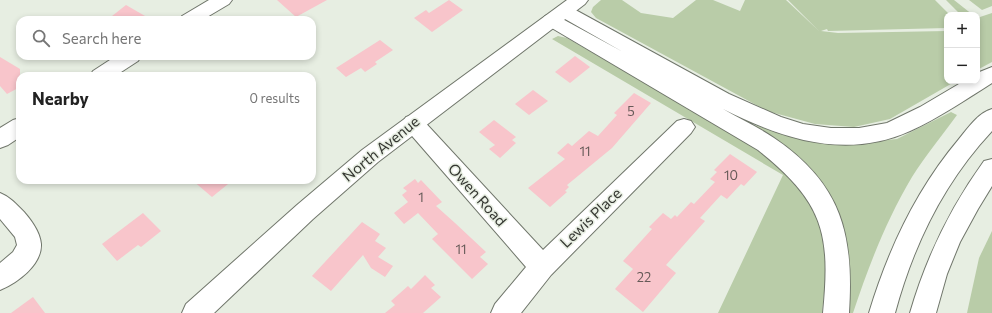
<!DOCTYPE html>
<meta charset="utf-8">
<style>
:root{--surface:#fff;--page:#f6f6f6;--text:#222;--muted:#767676;--line:#e0e0e0}
body{margin:0;font-family:Commissioner,sans-serif;background:var(--page);color:var(--text)}
.controls{position:absolute;right:12px;top:12px;display:grid;overflow:hidden;border-radius:8px;box-shadow:0 2px 6px #0003}
.controls button{width:36px;height:36px;display:grid;place-items:center;padding:0;border:0;border-bottom:1px solid var(--line);background:var(--surface);color:var(--text);font:20px sans-serif}
.list{margin:0;padding:0;list-style:none}
h2{display:flex;justify-content:space-between;align-items:center;height:52px;margin:0;padding:0 16px;font-size:17px}
h2 small{font-size:13px;font-weight:400;color:var(--muted)}
.icon{flex:none;width:22px;height:22px;fill:none;stroke:currentColor;stroke-width:2;stroke-linecap:round;stroke-linejoin:round}
.map{position:relative;flex:none;width:992px;height:313px;overflow:hidden}
.search{position:absolute;background:var(--surface);box-shadow:0 2px 6px #0003;left:16px;top:16px;width:300px;height:44px;display:flex;align-items:center;gap:10px;box-sizing:border-box;padding:0 14px;border-radius:12px;color:var(--muted);font-size:15px}
.panel{position:absolute;background:var(--surface);box-shadow:0 2px 6px #0003;left:16px;top:72px;width:300px;height:112px;border-radius:12px}
.map>svg:first-child{display:block}
.green{fill:#b9cca8}
.building{fill:#f8c5cb}
.lines{fill:none;stroke-linecap:round;stroke-linejoin:round}
.minor-casing{stroke:#70766b;stroke-width:2}
.major-casing{stroke:#70766b;stroke-width:2}
.highway-casing{stroke:#70766b;stroke-width:2}
.minor{fill:#fff;fill-rule:evenodd}
.major{fill:#fff;fill-rule:evenodd}
.highway{fill:#fff;fill-rule:evenodd}
.labels{text-anchor:middle;stroke-width:3;stroke-linejoin:round;paint-order:stroke}
.number-label{font-size:13px;fill:#665a58}
.street-label{font-size:15px;fill:#353732;stroke:#e7eee2}
</style>
<div class="map">
<svg width="992" height="313" viewBox="0 0 992 313">
<rect width="100%" height="100%" fill="#e7eee2"/>
<g class="green">
<path d="M601 0H622L641 13 673 18 696 0H713L740 11 745 0H786L819 31 788 0H935L950 15H947V28L828 31 827 29 821 31 838 33 947 31V81H956L890 119 854 127 815 124 767 111 596 18 591 12 593 7Z"/>
<path d="M946 0H954L973 15H956V13L958 12Z"/>
<path d="M969 0H992V6L982 10Z"/>
<path d="M992 13V62L977 70V18Z"/>
<path d="M558 36 567 38 747 142 783 167 805 191 822 223 826 273 822 313H718L783 175 552 39Z"/>
<path d="M720 109 754 125 797 138 834 145 897 139 951 112 957 115C942 136 925 156 912 177 886 221 869 265 853 313H847L843 231Z"/>
<path d="M992 231V313H967L979 258Z"/>
</g>
<g class="building">
<path d="M277 0H327L296 17Z"/>
<path d="M449 0 463 10 432 32 414 18 426 10 429 13Z"/>
<path d="M126 5 152 20H107Z"/>
<path d="M380 40 393 50 375 62 377 64 365 72 361 68 346 77 336 68Z"/>
<path d="M575 56 590 67 570 83 555 72Z"/>
<path d="M0 57 20 69V87L7 94 0 86Z"/>
<path d="M533 90 548 101 529 115 515 104Z"/>
<path d="M634 93 651 103 612 148 567 185 569 187 565 191 567 192 550 207 528 188 565 159 557 153 568 143 572 146 589 131 598 136 617 115 614 113Z"/>
<path d="M494 120 516 137 512 140 516 143 500 158 489 149 495 145 479 132Z"/>
<path d="M730 154 757 172 744 186 741 184 727 199 721 195 700 218 705 221 666 265 676 273 643 312 615 289 633 269 623 261 652 229 649 227 663 213 671 219 675 215 677 217 691 202 694 204 715 182 710 179 717 172 714 170Z"/>
<path d="M415 179 418 183 421 180 442 202 436 206 455 223 486 252 480 257 488 264 472 279 432 239 438 234 418 213 404 224 394 213 408 202 402 195 407 191 403 188Z"/>
<path d="M192 180H233L212 197Z"/>
<path d="M143 213 161 231 141 247 138 245 117 261 102 244Z"/>
<path d="M362 222 380 234 375 241 386 248 378 257 393 266 385 277 371 268 363 255 331 291 312 276Z"/>
<path d="M425 275 435 285 431 288 441 297 423 313H385L395 305 391 301 408 286 411 289Z"/>
<path d="M33 297 45 313H11Z"/>
</g>
<g class="lines">
<defs>
<g id="minor">
<path d="M209 0H232L229 4 202 20H179L182 16Z"/>
<path d="M116 56H141L138 61 115 76H90L93 71Z"/>
<path d="M413 115 420 117 543 250 677 121 684 119 691 121 695 127 691 133 551 275 521 313H491L495 304 526 267 406 129 402 123 406 117Z"/>
<path d="M20 118V137L8 145 0 148V128L13 120Z"/>
<path d="M0 193C10 197 16 204 24 212 31 220 40 232 41 244 42 265 17 283 0 290V263L13 252 17 245 15 237 0 219Z"/>
</g>
<path id="major" d="M567 0H588L585 4 378 162 313 219 214 313H182L186 304 297 205 362 150Z"/>
<g id="highway">
<path d="M564 5 570 7 729 94 781 117 803 124 831 128H859L887 123 920 107 964 81H977V73L992 67V83C965 100 939 118 910 131 846 160 783 139 723 109 740 119 758 127 774 138 842 184 854 235 849 313H823C831 232 823 202 758 150L545 24 542 20 545 16 551 14 557 16 623 52 558 15 555 11 558 7Z"/>
<path d="M992 109V131C944 182 913 246 895 313H869C888 250 916 190 959 139 968 128 978 113 992 109Z"/>
<path d="M992 159V186L978 209 960 242 947 274 936 313H910C926 258 950 208 984 161Z"/>
</g>
</defs>
<use href="#minor" class="minor-casing"/>
<use href="#major" class="major-casing"/>
<use href="#highway" class="highway-casing"/>
<use href="#minor" class="minor"/>
<use href="#major" class="major"/>
<use href="#highway" class="highway"/>
</g>
<g class="labels">
<g class="number-label">
<text x="631" y="116">5</text>
<text x="585" y="156">11</text>
<text x="731" y="180">10</text>
<text x="421" y="202">1</text>
<text x="461" y="254">11</text>
<text x="644" y="282">22</text>
</g>
<g class="street-label">
<text transform="translate(381 149) rotate(-39)" y="5">North Avenue</text>
<text transform="translate(477 195) rotate(48)" y="5">Owen Road</text>
<text transform="translate(591 218) rotate(-44)" y="5">Lewis Place</text>
</g>
</g>
</svg>
<div class="controls">
<button>+</button>
<button>−</button>
</div>
<div class="search"><svg class="icon" aria-label="search" viewBox="0 0 24 24"><circle cx="10" cy="10" r="6"/><path d="M15 15l6 6"/></svg>Search here</div>
<section class="panel">
<h2>Nearby<small>0 results</small></h2>
<ul class="list">
</ul>
</section>
</div>
